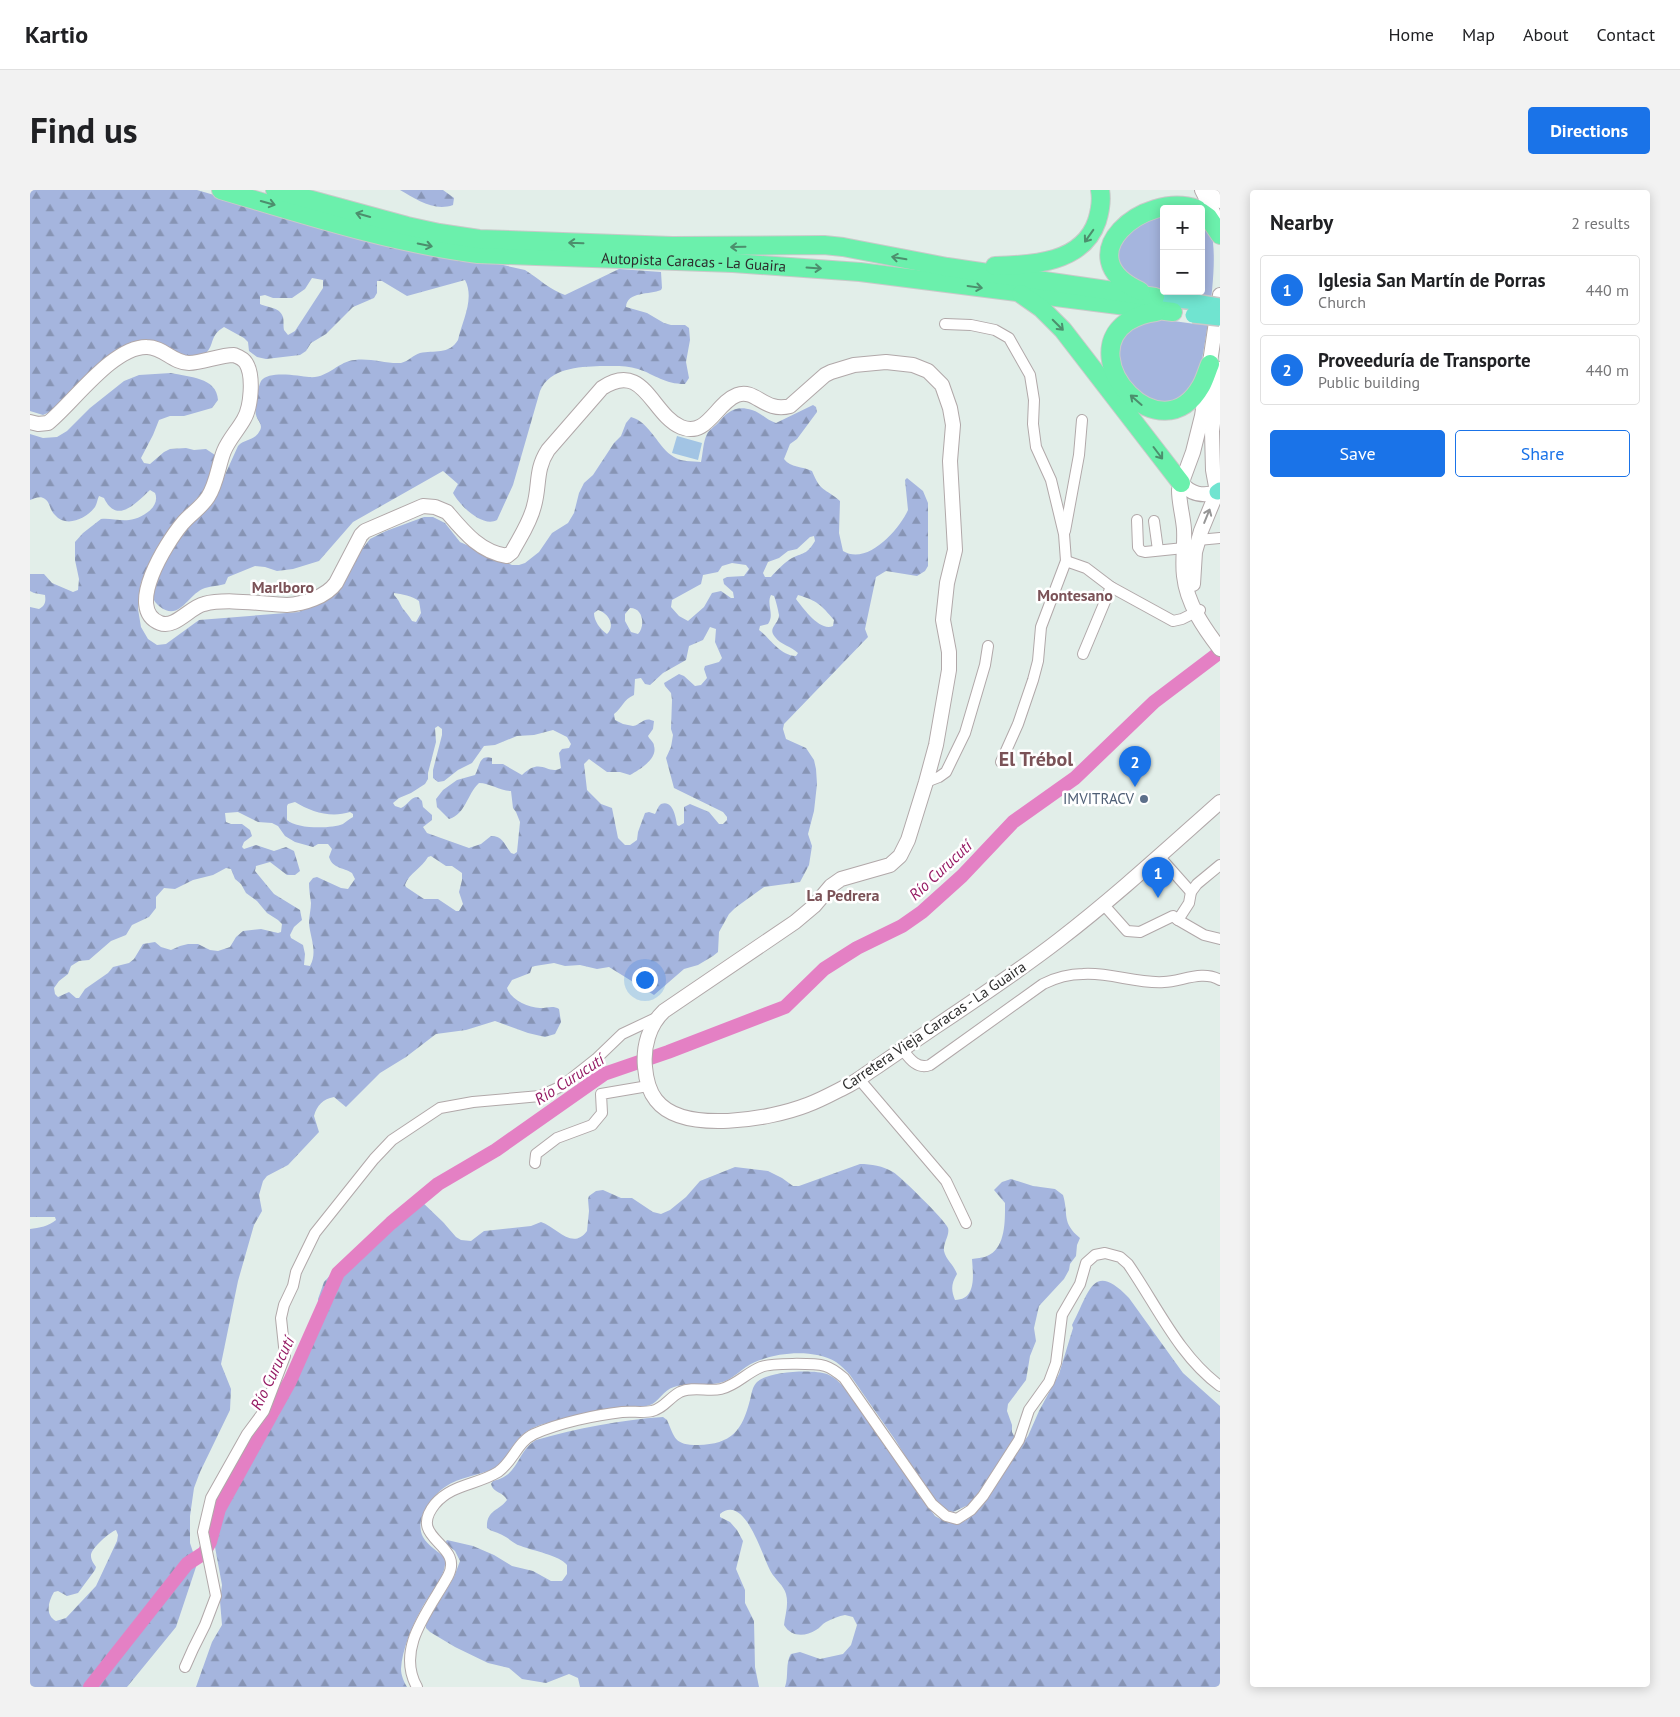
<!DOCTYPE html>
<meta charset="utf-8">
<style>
:root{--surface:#fff;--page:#f2f2f2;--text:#202124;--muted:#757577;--line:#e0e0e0;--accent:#1a73e8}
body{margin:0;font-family:"PT Sans",sans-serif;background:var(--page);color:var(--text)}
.controls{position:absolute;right:15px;top:15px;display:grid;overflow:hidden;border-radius:5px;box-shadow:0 2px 12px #0003}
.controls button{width:45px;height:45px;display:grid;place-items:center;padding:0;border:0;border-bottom:1px solid var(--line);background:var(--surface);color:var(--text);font:25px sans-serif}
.you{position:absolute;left:614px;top:789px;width:18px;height:18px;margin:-12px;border:4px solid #fff;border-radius:50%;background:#1a73e8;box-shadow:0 0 0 8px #1a73e833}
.badge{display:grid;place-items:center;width:32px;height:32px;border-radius:50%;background:var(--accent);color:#fff;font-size:16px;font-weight:700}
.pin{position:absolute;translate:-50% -41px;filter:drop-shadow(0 1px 2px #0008)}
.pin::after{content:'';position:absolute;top:26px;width:18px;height:15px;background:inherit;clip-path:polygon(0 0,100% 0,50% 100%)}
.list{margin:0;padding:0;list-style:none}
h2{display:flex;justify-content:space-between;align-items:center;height:65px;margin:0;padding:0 20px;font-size:21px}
h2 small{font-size:16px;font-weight:400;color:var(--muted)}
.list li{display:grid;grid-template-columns:32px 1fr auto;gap:15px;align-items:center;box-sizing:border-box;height:70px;margin:0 10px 10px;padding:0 10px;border:1px solid var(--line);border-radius:5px}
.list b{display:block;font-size:19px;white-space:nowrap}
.list p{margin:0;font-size:16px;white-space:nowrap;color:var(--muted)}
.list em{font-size:16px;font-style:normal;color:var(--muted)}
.actions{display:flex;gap:10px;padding:15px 20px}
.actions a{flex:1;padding:11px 0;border:1px solid var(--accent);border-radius:5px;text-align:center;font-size:18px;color:var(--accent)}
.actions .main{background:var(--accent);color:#fff}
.map{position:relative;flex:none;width:1190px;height:1497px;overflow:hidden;border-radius:5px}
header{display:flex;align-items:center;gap:30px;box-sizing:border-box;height:70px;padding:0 25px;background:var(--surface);border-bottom:1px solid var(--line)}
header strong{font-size:24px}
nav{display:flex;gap:28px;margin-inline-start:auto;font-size:18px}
.intro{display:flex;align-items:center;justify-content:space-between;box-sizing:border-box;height:120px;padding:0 30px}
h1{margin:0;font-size:35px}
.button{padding:12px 22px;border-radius:5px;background:var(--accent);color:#fff;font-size:18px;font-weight:700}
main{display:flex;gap:30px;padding:0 30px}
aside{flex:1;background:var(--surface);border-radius:5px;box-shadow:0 2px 12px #0003}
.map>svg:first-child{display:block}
.forest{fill:url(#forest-firs);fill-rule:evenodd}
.park{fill:#a5b5de}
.pitch{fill:#a2c4e4}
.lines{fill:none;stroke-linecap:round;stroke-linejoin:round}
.river{stroke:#e480c4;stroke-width:14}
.street-casing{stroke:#b1a8a9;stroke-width:12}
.secondary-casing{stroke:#b1a8a9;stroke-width:16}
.primary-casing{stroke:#c9c9c9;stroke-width:18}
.highway-casing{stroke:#c9c9c9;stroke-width:20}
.street{stroke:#fff;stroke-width:10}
.secondary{stroke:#fff;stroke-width:14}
.primary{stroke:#70e4d0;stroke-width:15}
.highway{stroke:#6bf0ac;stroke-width:18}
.primary-bridge-casing{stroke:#c9c9c9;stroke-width:18;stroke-linecap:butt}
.primary-bridge{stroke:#70e4d0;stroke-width:15}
.oneway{stroke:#4c8f6d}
.oneway2{stroke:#969696}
.service-dot{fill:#5c6f8a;stroke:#fff;stroke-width:2}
.labels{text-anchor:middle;stroke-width:5;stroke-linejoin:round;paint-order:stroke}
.street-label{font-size:15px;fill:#2e2e2e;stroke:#fff}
.service-label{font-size:15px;fill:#4e5e75;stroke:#fff;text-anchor:end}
.neighbourhood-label{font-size:16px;font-weight:bold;fill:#7b5257;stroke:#fff}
.water-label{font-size:16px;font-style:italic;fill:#951b64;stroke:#fff}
.district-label{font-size:20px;font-weight:bold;fill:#7b5257;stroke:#fff}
</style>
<header>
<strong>Kartio</strong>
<nav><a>Home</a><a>Map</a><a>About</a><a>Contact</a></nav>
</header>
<div class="intro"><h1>Find us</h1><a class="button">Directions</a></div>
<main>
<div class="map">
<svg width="1190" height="1497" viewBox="0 0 1190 1497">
<defs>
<pattern id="forest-firs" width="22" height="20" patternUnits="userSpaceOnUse" patternTransform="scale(1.25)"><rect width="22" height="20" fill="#a5b5de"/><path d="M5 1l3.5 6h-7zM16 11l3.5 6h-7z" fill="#8794b4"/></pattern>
</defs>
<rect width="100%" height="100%" fill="#e2eee9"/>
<g class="forest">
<path d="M0 0H167L256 26 495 80C508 88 520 100 535 105L589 79 631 82 632 98 631 100C620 105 597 101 596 117L617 123 634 133 641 135H655L659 138 660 150 656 172 659 188 655 194C634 194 626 185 608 179 596 175 583 176 570 176 548 177 520 178 510 201L483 295 467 330C453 338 430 316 423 303L428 294 413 281 323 332 289 371 263 379 247 381 235 377 225 376 198 387 195 394C188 396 182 396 175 398 157 404 150 433 129 416 123 411 122 406 122 398L141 356 189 298 208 256C214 249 224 251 229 242 234 235 228 232 226 225 224 218 228 197 231 191 239 180 269 186 279 187 298 189 308 171 325 170 341 168 356 174 371 173 379 171 383 165 390 163 404 160 419 165 428 150 432 131 445 109 435 90L377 106 352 91H347V103L344 108 323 117 296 144 281 153 276 161 270 165 236 169 227 167 219 161 218 152 214 148 194 137C179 146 185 154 176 163 172 167 167 170 162 172L119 154 22 221 13 225 0 221ZM282 88 293 90V98L265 141 258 145 254 140C253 135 254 131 253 127 250 117 238 118 230 114V106L235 105 243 108H262L275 99Z"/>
<path d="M370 0H413L424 8 423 15C404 22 386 9 370 0Z"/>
<path d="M141 183C158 187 187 187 188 210L182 218 154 226H140L129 230 123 245 111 268 114 273 120 274 134 262 140 259 156 258 164 260 176 259 185 265 177 298 156 320 141 341 111 392 108 419 111 437 118 449 127 455 136 454 169 430 269 422 282 414 326 367 340 349 356 341 394 327H403L415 333 430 352 439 356 482 375H489L495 373 509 362 522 343 538 333 544 323 549 303 554 293 563 285 584 253 591 246 596 233 601 227C620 232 628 258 644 267 651 272 662 271 671 272 673 263 673 252 677 244 679 240 685 236 688 233 698 221 706 215 722 220 732 223 736 230 746 233L783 215 786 217 787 222 767 249 760 254 754 269C761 278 772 276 782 281 791 303 794 297 810 311L809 343 813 361C837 376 869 340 878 320L875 290 877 288 893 301 898 313V376L895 381 887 386 856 381 846 387 835 439 838 447 754 534 753 539 756 549 776 558 784 570 786 579 787 594 784 621 778 644 782 656 779 675 770 692 734 697 705 718 699 724 689 742 688 762 683 766 668 775 654 779 624 805 579 777 567 779 550 775 535 776 524 773 505 776 502 777 500 783 482 790 477 798C481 810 498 817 510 818 518 818 523 815 529 819L531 832 525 844 515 847 498 843 465 831 436 840 406 844 376 867 350 883 316 917 304 907C293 909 287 915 284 926L289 942 258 975 237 986 233 991 229 1005 232 1021 224 1035 208 1091 191 1174 201 1199 200 1220 170 1282 164 1298 160 1326V1353L167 1374 146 1437 97 1497H0V1039C9 1038 19 1036 26 1030L25 1027H0V417L9 419C15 416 16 412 15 405L4 403 0 401V384H14L22 393 43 402 48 400 49 389 45 370V352L53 343 71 329C80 328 89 331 99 330 111 329 131 317 125 303L120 300C106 313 87 335 74 308L69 306C67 310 67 314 65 317 56 329 36 338 25 325 20 321 20 312 15 309 10 305 4 309 0 310V244L13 248 27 247 37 241 60 218 94 191 109 185ZM784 346 785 351C777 364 775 362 762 368 756 371 746 381 741 387H735L733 383 738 372 749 368 758 361 767 359 780 347ZM702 373 716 375 719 379 714 386 697 387 693 389 694 394 703 402 704 408H701L691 401 682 403 674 417 658 431 649 426 641 417 642 410 671 394 673 385 688 382 692 376ZM364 403C372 404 382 406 389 411L391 423 386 432 382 431C380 427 377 424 374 420 370 415 370 411 364 405ZM741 405 744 406C746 411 748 419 749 425 749 434 737 438 745 447 751 455 761 456 768 463L766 466C749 465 741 449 729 440L730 436 738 434C745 424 736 415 741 405ZM768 405C788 411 791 415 804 430L803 436C790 442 773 418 766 409ZM600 418C614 418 615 437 608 444L601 442 595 431V424ZM568 420C578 423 586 435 577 444 570 439 564 431 564 423ZM680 437 686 439 685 452 692 468 689 472 675 476 674 479 677 488 671 495 665 496 654 486 649 484 634 493 635 496 641 503 642 510 641 539 643 545 641 557 636 568 644 598 693 622 697 627V630L693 634H689L679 622 660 614 654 617V633L649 636 647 635C646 628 643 609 631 614 628 616 627 621 625 624L619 622 615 623 608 642 607 650 600 655H595L588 648 582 618 571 614 557 600 554 574 559 569 577 582H590L600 585C609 580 628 569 624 556 624 552 620 550 618 546L623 539 624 531C614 526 612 534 603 536L593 534 585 530 584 524C593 517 593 510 604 505L605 489 611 488 615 494 620 495 633 483 656 470 659 456 673 450ZM408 536 412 539V545L403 580V588L408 592 414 591 428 580 442 573 454 556 465 555 487 546 504 545 523 540 537 547 541 554 539 558 532 559 529 563 531 578C518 586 511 566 492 585L473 574H462V568C449 564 450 576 445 585L427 590 413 600 406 609 407 617 419 629C436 624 437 604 449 593 460 593 470 601 481 601L483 618 486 622 490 632 487 662 484 664 481 663C474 654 473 646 461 646L451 654 439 658 397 643 393 637 402 630V625L393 617 392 611 388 607C380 607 378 615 371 618L365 616 363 613 369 608 381 603 395 594 398 589V583L406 552 405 538ZM265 612C281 622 301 628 320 622L323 624V627C319 629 316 632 313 634 301 639 266 639 257 630V616L258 614ZM208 622 228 632 242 633 248 636 255 646 265 652 283 657 288 654H298L302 659 299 667C303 679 313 677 322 683L325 689 318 699 311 698 287 687 283 688 279 693C279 699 280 706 281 713 281 719 279 726 279 733 280 747 288 762 280 776L274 775 275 764 273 755 261 748 260 745 264 737 272 730 270 720 244 704 225 681 226 676 240 672 257 685H265L270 681 264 661 256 657 244 661 226 655 214 659 212 657 214 652 222 646 220 640 212 634H201L196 632 195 623ZM401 666 416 676H422L432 683V690L429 702 433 714 429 721H426L408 709H394L376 697 375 695C379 683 392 678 398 667ZM196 678 201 679 205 689 211 694 216 703 227 711 237 723 248 730 252 734 251 742 248 743 231 739 213 741 206 747 200 757 188 761 180 760 168 754H158L150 756 141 760 131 757 125 752 113 754 104 769 99 773 83 777 78 783 55 799 49 808H46L39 802 28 807 25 804 24 798 29 791 38 784 41 776 49 771 59 770 81 751 96 745 102 735 119 727 126 718V707L134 698 145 699 163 690 183 685ZM86 1340 88 1345 87 1351 66 1396 36 1428 26 1431C15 1425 18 1412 24 1402L28 1401 37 1406 48 1403 65 1380 66 1377C64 1374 61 1370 61 1366 60 1359 80 1342 86 1340Z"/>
<path d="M830 974C841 974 853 976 863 982 871 987 915 1030 918 1038 920 1045 913 1053 914 1061 916 1070 924 1075 927 1084 921 1094 921 1100 925 1110 947 1110 943 1084 942 1069 946 1068 953 1068 957 1066 976 1058 975 1030 975 1013L964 1000 972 992 981 989 1003 996 1025 999 1033 1005C1039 1025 1031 1032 1050 1048L1047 1055 1046 1066 1040 1074 1039 1080 1034 1089 1009 1116 1004 1138 1006 1151 1000 1166 996 1190 978 1214 977 1221 982 1235V1242L986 1250 989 1252 995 1250 998 1246 1009 1221 1029 1184 1043 1138 1042 1135C1059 1104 1062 1069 1099 1108L1153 1183 1190 1216V1497H755C759 1486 755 1473 761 1464L770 1462 790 1469 813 1464 821 1455 827 1435 823 1427 815 1425C809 1426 802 1429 796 1432 792 1434 790 1438 786 1440 775 1447 761 1447 754 1435 755 1425 759 1415 756 1404 754 1396 745 1389 741 1382 732 1366 715 1303 690 1324V1327L700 1332 707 1340 713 1351 706 1379 715 1400V1413L724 1431 725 1477 729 1497H550L548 1488 539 1484 516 1493 492 1489 479 1478 458 1473 425 1457 400 1442 396 1438V1433L424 1387 430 1371 425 1361 415 1353 417 1350 443 1356 464 1365 482 1376 503 1381 521 1391H532L537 1384V1375C529 1365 503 1361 491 1356 484 1354 480 1349 474 1346 468 1342 462 1342 457 1338 456 1320 469 1321 477 1310 474 1302 463 1303 461 1294L463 1291C490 1285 486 1262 506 1250 548 1238 590 1230 633 1227L637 1230C645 1248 644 1255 668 1255 702 1254 712 1241 720 1210 722 1203 722 1197 727 1192 738 1181 783 1179 797 1184 804 1187 808 1191 813 1196L905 1326C917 1333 930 1338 941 1326V1316H936L923 1322 914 1319 906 1313 892 1294 866 1251 820 1185C816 1181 812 1176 806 1172 784 1159 748 1162 725 1172 712 1177 704 1190 689 1193 674 1197 658 1192 644 1197 633 1200 629 1212 620 1215 608 1219 594 1216 582 1218 569 1220 557 1224 545 1227 530 1230 515 1232 501 1239 483 1248 480 1266 466 1278 450 1285 429 1287 415 1297 401 1307 384 1329 393 1347 398 1356 408 1361 415 1368 417 1388 400 1402 391 1420 382 1436 372 1460 371 1479 371 1485 374 1492 377 1497H166L182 1452 192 1435 190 1411 192 1395 182 1341V1317L194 1297 212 1274 225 1261 249 1225 252 1211 251 1205 257 1186 261 1180 274 1167 288 1140 291 1131 288 1109 294 1092 318 1066 332 1057 348 1041 367 1030 376 1020 391 1011 413 1032 426 1047 431 1050 441 1051 454 1041 501 1036 511 1032C527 1037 542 1061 557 1041L559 1021 558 1009 559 1006 566 1001 573 1000 591 1008H602L623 1022 631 1024 640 1020 656 1007 670 991 705 977 738 981 752 988 763 996H769Z"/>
</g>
<path class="park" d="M1134 19V101H1171V24C1174 30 1179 35 1181 41 1190 75 1175 151 1169 188L1161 201 1135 217 1109 209 1086 177 1088 147 1122 128 1165 134 1168 107 1136 103 1106 94 1098 88 1086 67 1087 51Z"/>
<path class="pitch" d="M647 246 672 253 668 270 642 263Z"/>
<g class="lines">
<path class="river" d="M60 1497 157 1374 174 1363 180 1352 189 1319 260 1191 308 1083 361 1033 408 994 466 960 574 884 638 862 755 817 794 779 827 758 872 736 892 722 932 686 983 632 1045 588 1124 512 1190 462"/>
<defs>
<g id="street">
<path d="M915 134 941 135 965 140 979 148 1000 185 1004 210 1003 234 1006 257 1021 290 1034 344 1036 371"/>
<path d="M1107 330 1108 357 1111 361 1115 362 1154 358"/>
<path d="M1124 331 1128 360"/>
<path d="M1035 341 1049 265 1052 230"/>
<path d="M1168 350 1190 348"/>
<path d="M1053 464 1081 397"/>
<path d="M971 572 988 534 1003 490 1008 471 1011 437 1036 371 1056 378 1081 397 1143 431 1152 429 1170 420"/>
<path d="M896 592 909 587 916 582 935 543 955 475 958 456"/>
<path d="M1129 666 1161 702"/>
<path d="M1073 714 1097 741 1110 742 1143 726 1148 730 1159 713 1161 702 1167 694 1190 675"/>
<path d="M1148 730 1174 745 1190 749"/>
<path d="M872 859C879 868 887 880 900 875L1013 794C1025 788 1040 784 1053 784 1080 782 1107 794 1134 792 1152 791 1173 780 1190 790"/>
<path d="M829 889 916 991 936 1033"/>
<path d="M505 973 506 964 527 948 562 935 572 923 571 904 618 896"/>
<path d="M155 1477 163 1459 175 1435 186 1406 173 1342 181 1308 217 1244 234 1221 255 1166 251 1128 254 1115 263 1096 266 1082 285 1043 344 969 362 950 410 918 443 912 510 906 532 896 566 869 592 844 628 827"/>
<path d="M387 1497C365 1458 400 1419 418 1386 435 1353 376 1350 405 1314 422 1294 447 1295 468 1282 483 1272 487 1252 504 1244 529 1233 565 1225 592 1222 602 1221 613 1223 622 1221 633 1219 640 1207 650 1202 663 1196 678 1202 691 1199 707 1195 716 1183 731 1177 741 1173 784 1173 795 1176 802 1178 808 1183 814 1188L902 1314 916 1326 927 1329 941 1320 953 1306 989 1250 999 1220 1019 1192 1026 1173 1032 1125 1050 1094 1056 1073 1065 1065 1075 1063 1090 1067 1098 1074C1127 1116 1149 1166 1190 1196"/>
</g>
<g id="secondary">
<path d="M1172 0 1183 22 1187 36"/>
<path d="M1185 0 1190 11"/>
<path d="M1190 105 1172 226 1163 262 1149 300C1149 313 1153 326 1154 339 1155 355 1152 371 1154 386 1157 414 1174 438 1190 459"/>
<path d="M0 232 8 234 18 233C43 213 83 156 117 157 133 157 143 173 159 173 173 173 189 165 204 165 209 167 213 168 216 173 224 186 221 217 214 229 208 240 199 249 194 261 188 276 187 293 178 307 171 318 160 324 152 334 137 352 94 419 130 433 145 439 160 417 174 414 196 408 233 414 257 415 273 414 296 407 306 393L331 345 335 341 393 316 405 317 417 322C434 342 450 362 477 366L482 362C490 347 500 333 504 316 510 295 505 280 518 260L572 198C614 170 621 224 651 237 677 248 686 213 707 205 726 198 734 223 760 216L795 185 801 182 824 175 856 172 883 175 898 181 912 195 920 218 923 235 920 271 925 360 917 393 913 430 919 462V480L906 555 896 592 878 650 870 666 860 675 811 689 801 696 784 716 765 732 634 821C619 835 613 857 615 877 616 889 618 900 626 910 653 945 741 929 777 915 791 910 805 902 819 895 829 890 838 882 848 876 867 863 886 850 905 837 947 809 989 781 1029 750 1085 707 1137 659 1190 612"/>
<path d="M1151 293C1161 304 1172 307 1187 302"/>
<path d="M1163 394 1165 362 1171 341 1187 302 1183 280 1182 241 1190 179"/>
</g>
<g id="primary">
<path d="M1125 107 1165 112"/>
<path d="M1187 302 1190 300"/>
</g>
<g id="highway">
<path id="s1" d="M191 0C275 25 361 53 448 64L703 73 830 82 1143 122"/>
<path d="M245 0 377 36 409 43 449 49 642 56 794 55 813 57 917 77 1125 107"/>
<path d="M1171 22 1178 27 1190 45"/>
<path d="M965 76C1003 75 1053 73 1067 31 1070 21 1072 10 1070 0"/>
<path d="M1110 101C1035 67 1114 0 1167 19"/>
<path d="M991 104 1011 118 1033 140 1151 293"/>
<path d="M1126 122C1115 123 1107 126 1097 132 1044 169 1131 266 1171 196 1175 189 1177 181 1180 174"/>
</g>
</defs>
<use href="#street" class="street-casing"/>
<use href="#secondary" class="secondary-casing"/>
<use href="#primary" class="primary-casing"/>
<use href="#highway" class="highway-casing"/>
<use href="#street" class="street"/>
<use href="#secondary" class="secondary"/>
<use href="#primary" class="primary"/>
<use href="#highway" class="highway"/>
<defs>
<g id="primary-bridge">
<path d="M1165 112 1190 116"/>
<path d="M1163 125 1190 128"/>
</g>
</defs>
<use href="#primary-bridge" class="primary-bridge-casing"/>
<use href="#primary-bridge" class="primary-bridge"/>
</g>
<defs><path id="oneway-shaft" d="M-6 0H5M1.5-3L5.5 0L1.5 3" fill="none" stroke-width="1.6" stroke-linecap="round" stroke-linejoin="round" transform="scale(1.25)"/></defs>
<g class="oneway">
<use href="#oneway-shaft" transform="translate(238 13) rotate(16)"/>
<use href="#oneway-shaft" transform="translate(333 25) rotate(-164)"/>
<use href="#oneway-shaft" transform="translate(1059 46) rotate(125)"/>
<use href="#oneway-shaft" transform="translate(546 53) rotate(-178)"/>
<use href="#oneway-shaft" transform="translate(395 55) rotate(12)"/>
<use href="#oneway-shaft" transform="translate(708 57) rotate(179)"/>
<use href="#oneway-shaft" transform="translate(869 68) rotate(-170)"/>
<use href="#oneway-shaft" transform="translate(784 78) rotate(4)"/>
<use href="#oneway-shaft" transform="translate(945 97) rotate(8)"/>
<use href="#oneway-shaft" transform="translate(1028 135) rotate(45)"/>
<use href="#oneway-shaft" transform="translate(1106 210) rotate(-139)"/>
<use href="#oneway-shaft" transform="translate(1128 263) rotate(53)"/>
</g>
<use class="oneway2" href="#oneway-shaft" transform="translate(1177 326) rotate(-68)"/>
<circle class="service-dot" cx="1114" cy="609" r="5"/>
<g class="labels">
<g class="street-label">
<text dy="5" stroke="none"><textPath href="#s1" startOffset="481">Autopista Caracas - La Guaira</textPath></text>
<text transform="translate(904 836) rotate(-34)" y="5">Carretera Vieja Caracas - La Guaira</text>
</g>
<g class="service-label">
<text x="1104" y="614">IMVITRACV</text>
</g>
<g class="neighbourhood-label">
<text x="253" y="403">Marlboro</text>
<text x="1045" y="411">Montesano</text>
<text x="813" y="711">La Pedrera</text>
</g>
<g class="water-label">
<text transform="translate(910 680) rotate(-43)" y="6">Río Curucutí</text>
<text transform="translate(539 889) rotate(-33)" y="6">Río Curucutí</text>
<text transform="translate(242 1183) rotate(-64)" y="6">Río Curucutí</text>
</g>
<g class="district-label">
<text x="1006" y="576">El Trébol</text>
</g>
</g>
</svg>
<div class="controls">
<button>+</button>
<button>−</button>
</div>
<div class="you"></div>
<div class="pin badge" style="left:1128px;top:708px">1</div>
<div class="pin badge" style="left:1105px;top:597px">2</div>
</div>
<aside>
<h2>Nearby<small>2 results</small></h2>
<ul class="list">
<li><span class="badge">1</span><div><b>Iglesia San Martín de Porras</b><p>Church</p></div><em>440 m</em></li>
<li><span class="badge">2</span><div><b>Proveeduría de Transporte</b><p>Public building</p></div><em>440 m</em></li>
</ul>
<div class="actions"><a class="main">Save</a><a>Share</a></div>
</aside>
</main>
